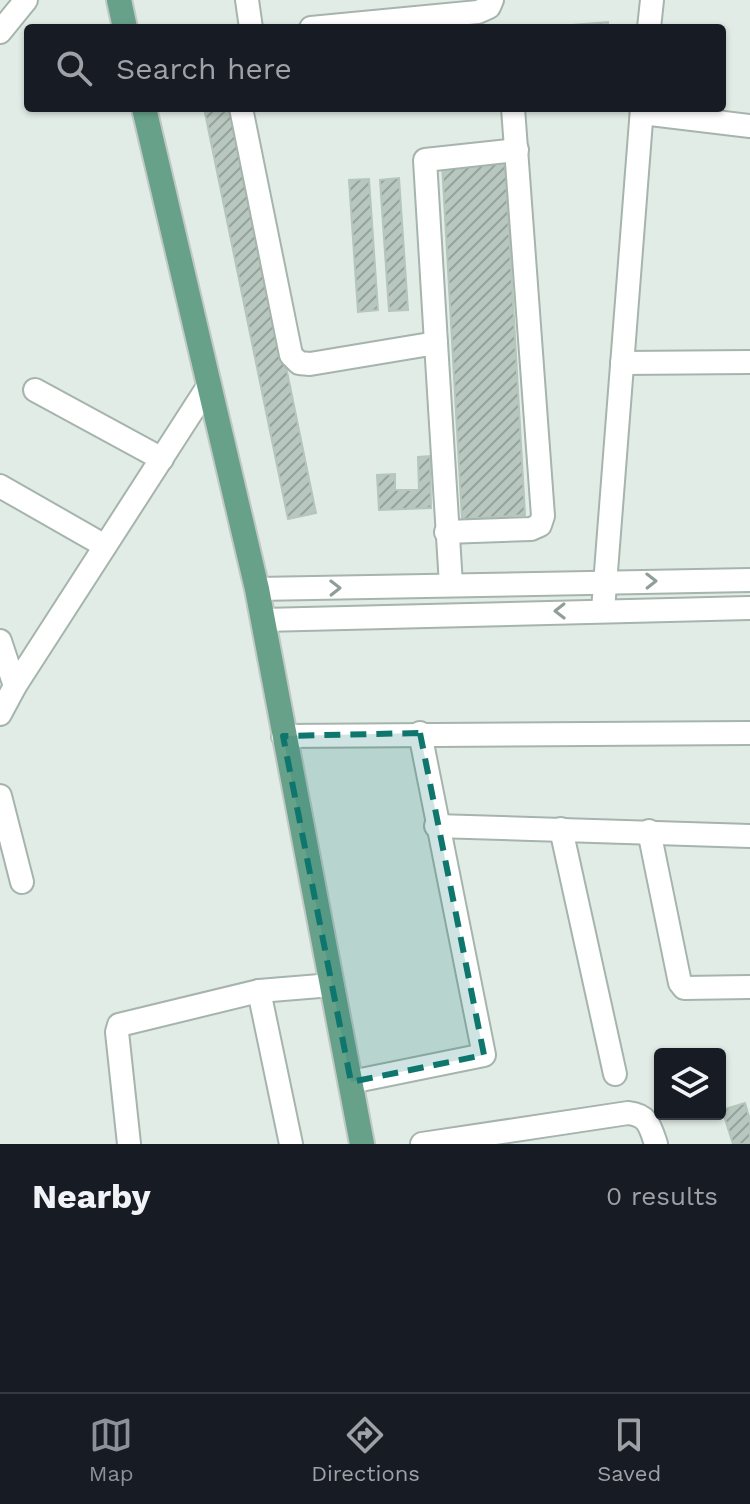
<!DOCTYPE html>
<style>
:root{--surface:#171b24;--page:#242831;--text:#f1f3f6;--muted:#9ea1a6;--line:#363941;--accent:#8c9099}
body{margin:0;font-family:"Work Sans",sans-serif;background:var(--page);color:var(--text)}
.controls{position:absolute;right:24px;bottom:24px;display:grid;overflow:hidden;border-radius:8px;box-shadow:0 2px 6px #0004}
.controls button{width:72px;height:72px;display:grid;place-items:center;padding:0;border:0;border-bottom:2px solid var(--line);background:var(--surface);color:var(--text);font:40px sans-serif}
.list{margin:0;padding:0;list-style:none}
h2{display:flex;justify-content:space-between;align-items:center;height:104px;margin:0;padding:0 32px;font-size:34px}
h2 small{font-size:26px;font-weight:400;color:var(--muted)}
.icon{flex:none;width:44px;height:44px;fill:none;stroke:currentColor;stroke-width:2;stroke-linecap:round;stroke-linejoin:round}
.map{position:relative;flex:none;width:750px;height:1144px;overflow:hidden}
.search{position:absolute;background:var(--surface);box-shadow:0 2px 6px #0004;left:24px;right:24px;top:24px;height:88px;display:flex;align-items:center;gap:20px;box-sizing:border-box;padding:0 28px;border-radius:8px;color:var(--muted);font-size:30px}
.sheet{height:248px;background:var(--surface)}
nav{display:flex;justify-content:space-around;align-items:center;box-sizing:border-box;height:112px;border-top:2px solid var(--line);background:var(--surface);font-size:22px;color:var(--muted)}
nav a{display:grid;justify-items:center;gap:4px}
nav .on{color:var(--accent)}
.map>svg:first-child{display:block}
.building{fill:url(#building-hatch);stroke:#b5c6bc;stroke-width:2}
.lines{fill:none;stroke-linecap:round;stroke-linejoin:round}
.minor-casing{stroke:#a5b4ac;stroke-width:26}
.major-casing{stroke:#c1c9c6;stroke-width:28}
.minor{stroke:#fff;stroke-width:22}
.major{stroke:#67a18a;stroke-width:24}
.oneway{stroke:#909e98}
.marked{fill:#0f766e;fill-opacity:0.2;stroke:#0f766e;stroke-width:6;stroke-dasharray:16 10;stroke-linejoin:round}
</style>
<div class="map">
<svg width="750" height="1144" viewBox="0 0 750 1144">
<defs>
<pattern id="building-hatch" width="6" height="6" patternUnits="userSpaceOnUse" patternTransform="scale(2)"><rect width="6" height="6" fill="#b8c7bf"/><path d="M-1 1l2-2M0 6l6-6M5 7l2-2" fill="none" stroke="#95a39c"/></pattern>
</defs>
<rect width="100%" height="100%" fill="#e2ece6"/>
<g class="building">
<path d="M608 22V28H534Z"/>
<path d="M204 108H233L316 513 288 519Z"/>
<path d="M505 160 525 515 462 519 442 163Z"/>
<path d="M399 178 408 310 389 311 380 180Z"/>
<path d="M369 179 378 310 358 312 349 180Z"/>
<path d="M430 456 431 508 379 510 377 475 395 474V490H419L418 457Z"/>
<path d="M745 1103 750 1120V1144H733L722 1110Z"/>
</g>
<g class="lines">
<defs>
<g id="minor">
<path d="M247 0 251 28"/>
<path d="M311 28 478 12 489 7 492 0"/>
<path d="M649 28 652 0"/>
<path d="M0 32 26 0"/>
<path d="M241 108 291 355 299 363 310 364 436 343 451 585"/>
<path d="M642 113 750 126"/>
<path d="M436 343 425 160 517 150"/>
<path d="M622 363 750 362"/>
<path d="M35 390 162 459"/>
<path d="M0 486 105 546"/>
<path d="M446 532 531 529 540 525 543 516 513 108"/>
<path d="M257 589 750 580"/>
<path d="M603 610 642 108"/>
<path d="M263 620 750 608"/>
<path d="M0 641 15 686"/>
<path d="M0 714 15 686 209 385"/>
<path d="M283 736 750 733"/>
<path d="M0 796 22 882"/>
<path d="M436 826 750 836"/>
<path d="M561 829 615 1074"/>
<path d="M649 831 680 983 684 988 750 987"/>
<path d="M259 991 291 1144"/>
<path d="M351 1082 484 1055 420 733"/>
<path d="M129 1144 117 1032 119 1025 259 991 332 985"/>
<path d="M422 1144 628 1113C648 1115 650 1126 656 1144"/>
</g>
<g id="major">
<path d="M119 0 125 28"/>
<path d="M144 108 257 589 362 1144"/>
</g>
</defs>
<use href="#minor" class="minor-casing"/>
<use href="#major" class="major-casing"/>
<use href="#minor" class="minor"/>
<use href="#major" class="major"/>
</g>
<defs><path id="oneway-chevron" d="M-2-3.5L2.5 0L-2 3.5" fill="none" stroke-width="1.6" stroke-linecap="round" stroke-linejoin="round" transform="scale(2)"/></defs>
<g class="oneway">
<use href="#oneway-chevron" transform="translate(651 581) rotate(-1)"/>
<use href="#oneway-chevron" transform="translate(335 588) rotate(-1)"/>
<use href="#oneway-chevron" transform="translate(560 611) rotate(179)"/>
</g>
<path class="marked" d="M420 733 484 1055 351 1082 283 736Z"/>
</svg>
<div class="controls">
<button><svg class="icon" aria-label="layers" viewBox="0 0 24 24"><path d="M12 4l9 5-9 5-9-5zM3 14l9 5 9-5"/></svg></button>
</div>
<div class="search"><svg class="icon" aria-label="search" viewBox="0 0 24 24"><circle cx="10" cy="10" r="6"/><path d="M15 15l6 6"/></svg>Search here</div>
</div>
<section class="sheet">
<h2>Nearby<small>0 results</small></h2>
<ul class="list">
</ul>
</section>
<nav>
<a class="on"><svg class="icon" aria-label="map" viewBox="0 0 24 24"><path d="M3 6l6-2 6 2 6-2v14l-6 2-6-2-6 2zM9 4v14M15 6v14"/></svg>Map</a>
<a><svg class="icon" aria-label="directions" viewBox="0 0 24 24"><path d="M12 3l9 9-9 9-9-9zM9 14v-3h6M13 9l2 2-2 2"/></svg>Directions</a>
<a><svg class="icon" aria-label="saved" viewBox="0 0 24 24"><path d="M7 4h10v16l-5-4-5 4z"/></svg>Saved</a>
</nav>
